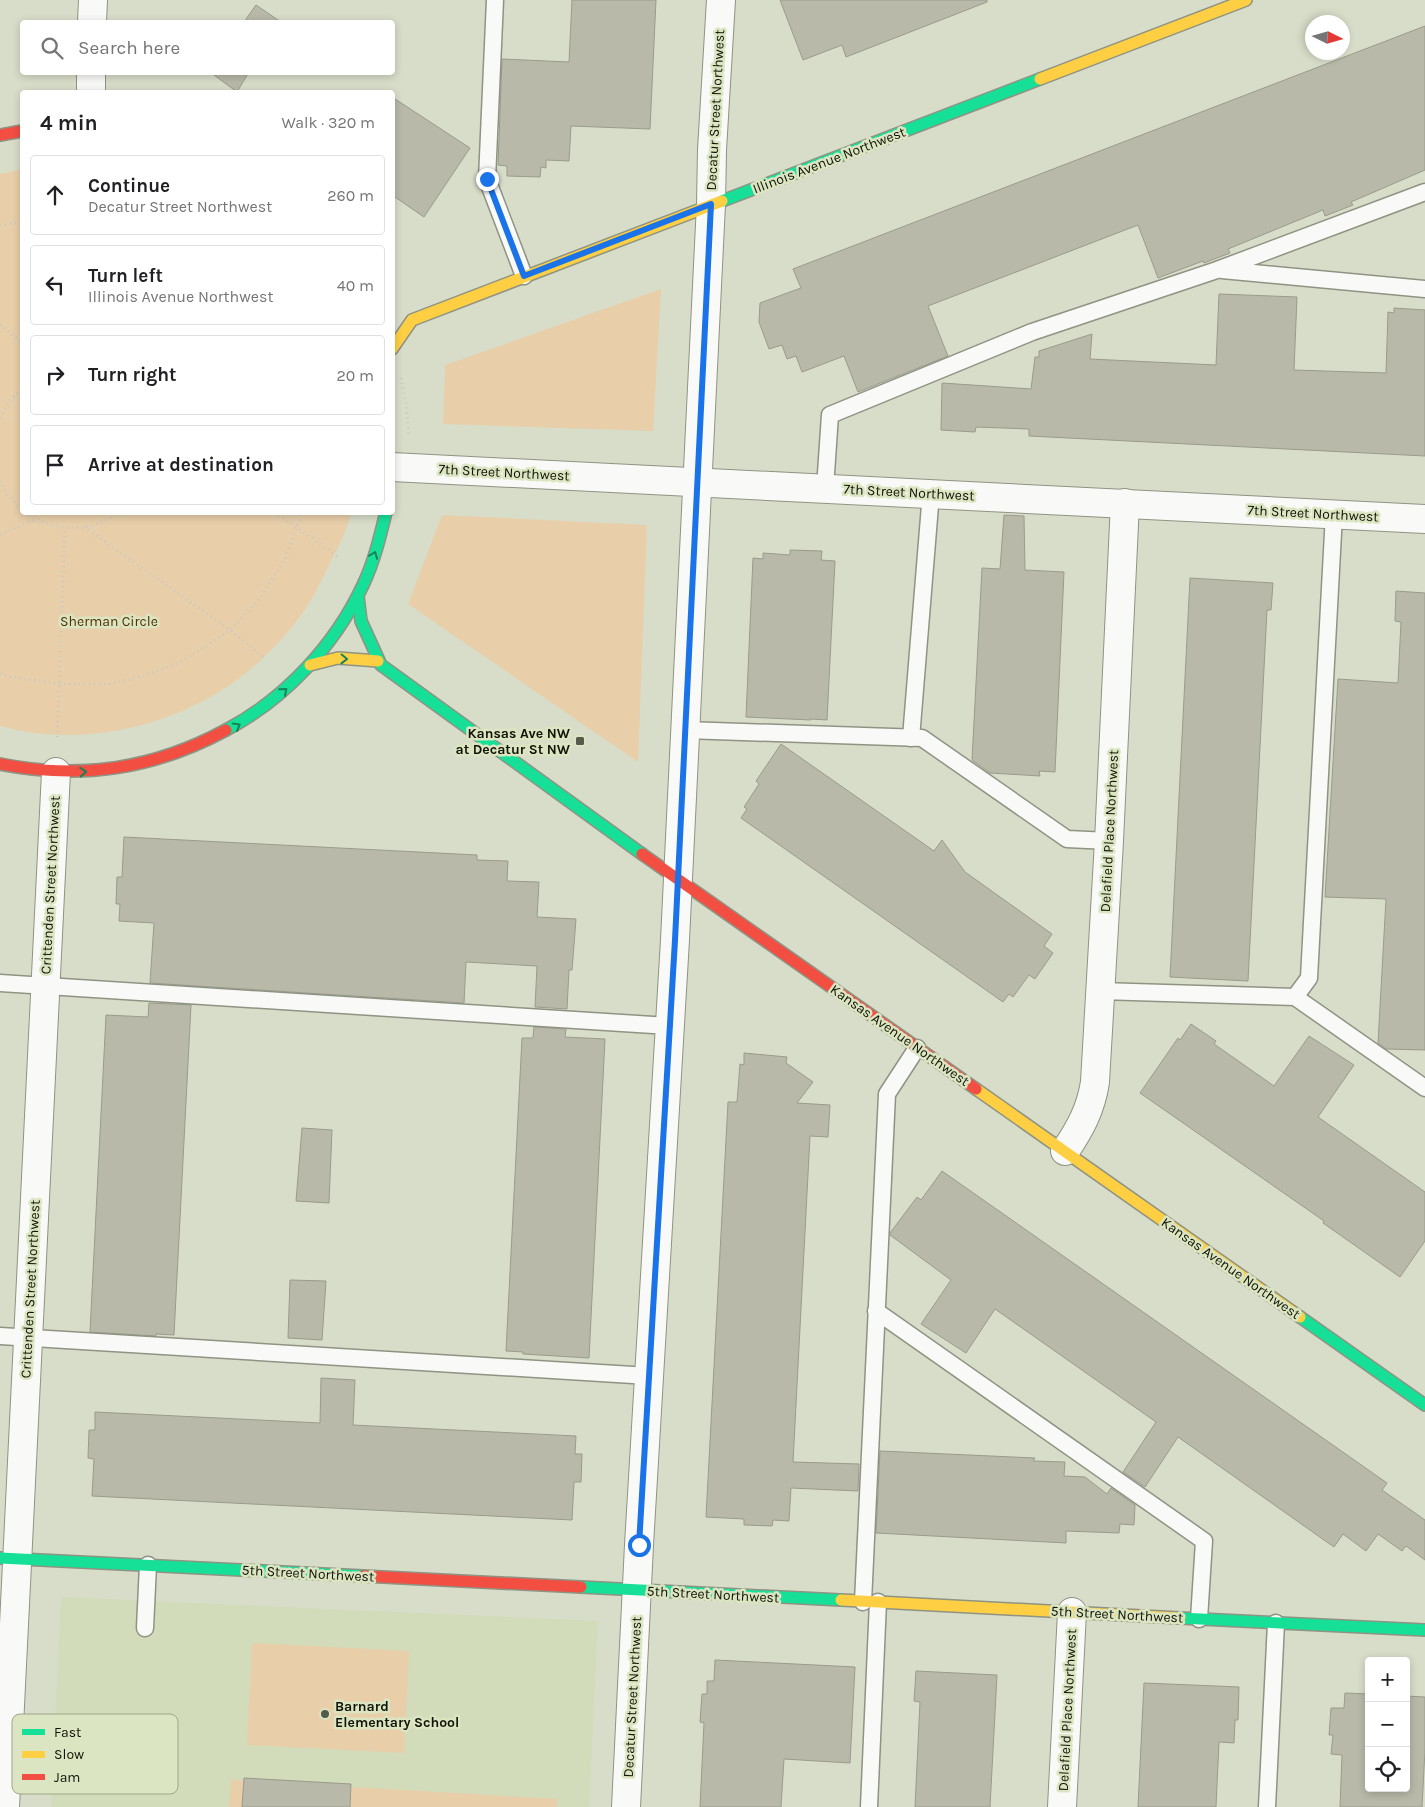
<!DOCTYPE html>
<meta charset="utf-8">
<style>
:root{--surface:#fff;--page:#f2f2f2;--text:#202124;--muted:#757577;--line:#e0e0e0}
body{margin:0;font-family:Karla,sans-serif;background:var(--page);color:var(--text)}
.controls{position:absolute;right:15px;bottom:15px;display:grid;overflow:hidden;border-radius:5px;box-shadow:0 2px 8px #0003}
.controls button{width:45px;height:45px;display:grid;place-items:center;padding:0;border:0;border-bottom:1px solid var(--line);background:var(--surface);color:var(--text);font:25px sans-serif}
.compass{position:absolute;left:1305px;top:15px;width:45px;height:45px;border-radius:50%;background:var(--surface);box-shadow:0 2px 8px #0003;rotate:95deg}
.stop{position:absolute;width:15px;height:15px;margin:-11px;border:4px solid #1a73e8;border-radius:50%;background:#fff}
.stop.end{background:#1a73e8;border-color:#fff;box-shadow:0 1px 5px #0008}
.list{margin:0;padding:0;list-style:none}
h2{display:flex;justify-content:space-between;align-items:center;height:65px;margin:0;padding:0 20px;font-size:21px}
h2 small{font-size:16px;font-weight:400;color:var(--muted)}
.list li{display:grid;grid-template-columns:32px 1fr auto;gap:15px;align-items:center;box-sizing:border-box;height:80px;margin:0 10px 10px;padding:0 10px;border:1px solid var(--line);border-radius:5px}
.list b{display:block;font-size:19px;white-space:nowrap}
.list p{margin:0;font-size:16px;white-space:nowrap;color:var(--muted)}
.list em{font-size:16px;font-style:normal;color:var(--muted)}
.icon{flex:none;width:28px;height:28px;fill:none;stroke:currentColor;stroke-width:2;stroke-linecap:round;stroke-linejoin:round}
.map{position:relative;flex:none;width:1425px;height:1807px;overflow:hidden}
.search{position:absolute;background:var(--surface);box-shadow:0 2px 8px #0003;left:20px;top:20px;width:375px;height:55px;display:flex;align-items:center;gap:12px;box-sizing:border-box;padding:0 18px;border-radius:5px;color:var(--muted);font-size:19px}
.panel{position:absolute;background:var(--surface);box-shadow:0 2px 8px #0003;left:20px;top:90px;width:375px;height:425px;border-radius:5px}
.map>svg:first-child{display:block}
.built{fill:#d2dbba}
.green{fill:#e8cfaa}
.building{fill:#b9b9a9;stroke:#9a9b8b}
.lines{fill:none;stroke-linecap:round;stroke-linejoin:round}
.lane-casing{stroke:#8f9383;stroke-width:19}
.street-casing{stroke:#8f9383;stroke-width:30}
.fast-casing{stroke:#8f9383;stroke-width:14}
.slow-casing{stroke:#8f9383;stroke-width:14}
.jam-casing{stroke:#8f9383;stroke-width:14}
.path{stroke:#c6c8c2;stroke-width:3;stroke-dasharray:1 4;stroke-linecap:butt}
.lane{stroke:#f9faf7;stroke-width:16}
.street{stroke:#f9faf7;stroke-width:28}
.fast{stroke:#16e098;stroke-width:11}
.slow{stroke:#ffcf43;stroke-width:11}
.jam{stroke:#f24e42;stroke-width:11}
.oneway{stroke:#138457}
.route{stroke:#1a73e8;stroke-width:6}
.poi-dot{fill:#565a4b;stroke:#dbe5c1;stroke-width:2}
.labels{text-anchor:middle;stroke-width:5;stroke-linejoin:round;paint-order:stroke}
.street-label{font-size:14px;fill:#101307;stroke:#dbe5c1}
.park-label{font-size:14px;fill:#532f00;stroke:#dbe5c1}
.poi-label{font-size:14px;font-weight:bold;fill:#101307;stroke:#dbe5c1;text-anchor:end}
.key{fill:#dbe5c1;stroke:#9ea689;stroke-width:1}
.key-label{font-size:14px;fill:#101307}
</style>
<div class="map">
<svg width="1425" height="1807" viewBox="0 0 1425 1807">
<rect width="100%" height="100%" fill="#d8ddc9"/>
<path class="built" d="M61 1597 598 1621 589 1807H51Z"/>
<g class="green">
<path d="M22 169V512L351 513C346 532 340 544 331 561 325 573 320 584 314 595 301 618 283 639 264 657 197 722 90 751 0 726V174Z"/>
<path d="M661 289 653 431 443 424 445 365Z"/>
<path d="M442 515 647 525 638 762 408 604Z"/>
<path d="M252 1643 409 1651 404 1753 247 1745Z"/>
<path d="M231 1780 557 1799V1807H229Z"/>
</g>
<g class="building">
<path d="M572 0H656L650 129 571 126 569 161 546 160V168L541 167 540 177 507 176V166L498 165 502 59 569 62Z"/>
<path d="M780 0H987V2L846 57 842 45 803 60Z"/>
<path d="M256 5 281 22H244Z"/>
<path d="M1425 26V170L1351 202 1353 205 1325 216 1323 210 1228 249 1230 253 1204 263 1203 261 1158 278 1138 225 928 306 948 356 858 392 844 356 802 372 796 356 787 359 782 345 769 349 759 322 760 303 801 288 793 269Z"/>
<path d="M210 72H249L237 92Z"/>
<path d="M392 97 470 148 424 217 392 195Z"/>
<path d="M1219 294 1297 297 1294 370 1386 373 1388 312 1394 313V308L1425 310V456L1029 436V429L976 427 975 432 941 430 942 383 1031 389 1035 357H1039V351L1092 334 1090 359 1216 365Z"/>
<path d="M1004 515 1024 516 1025 570 1064 572 1055 772 1039 771 1040 776 990 773 972 760 982 568 1000 569Z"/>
<path d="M790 550 822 551 821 560 835 561 827 720 811 719V720L746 717 753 558 763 559V553L790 555Z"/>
<path d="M1190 578 1273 583 1271 610H1267L1248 981 1170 977Z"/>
<path d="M1396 591 1425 593V1050L1386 1049 1378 1043 1386 899 1325 897 1338 679 1398 683 1401 622 1395 621Z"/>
<path d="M781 744 934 851 942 840 965 872 1052 934 1044 946 1053 953 1035 979 1029 975 1013 997 1009 994 1003 1002 741 818 747 809 744 807 759 784 756 781Z"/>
<path d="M124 837 477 855V860L508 861 507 881 539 882 537 917 576 919 572 970H569L567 1009 535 1007 537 966 466 962 464 1003 150 983 154 923 119 921 120 904H116L117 877H122Z"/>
<path d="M149 1003 191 1005 174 1335 156 1334V1336L90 1332 106 1015 148 1017Z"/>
<path d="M1191 1024 1216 1041 1214 1044 1274 1086 1309 1036 1354 1065 1318 1117 1425 1192V1241L1400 1277 1323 1223 1324 1221 1140 1093 1178 1038 1180 1040Z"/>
<path d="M534 1027 566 1029 565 1037 605 1039 589 1358 523 1354V1352L506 1351 522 1038H533Z"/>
<path d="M744 1053 787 1057 786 1063 813 1082 797 1103 830 1105 828 1137 810 1136 793 1462 859 1464 858 1491 791 1488 789 1521 773 1520 772 1526 744 1525V1519L706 1517 728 1102H737L740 1064 744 1065Z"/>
<path d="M302 1128 332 1130 329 1203 296 1201Z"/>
<path d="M942 1171 1387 1483 1382 1490 1425 1520V1560L1406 1546 1402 1551 1378 1534 1366 1551 1343 1534 1334 1547 1178 1437 1145 1487 1123 1472 1156 1422 995 1309 966 1353 921 1324 951 1280 890 1235V1233L917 1197 921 1200Z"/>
<path d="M290 1280 326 1281 322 1340 288 1338Z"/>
<path d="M321 1378 355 1380 353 1425 576 1436 575 1454H582L581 1482H574L572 1520 92 1496 94 1459 88 1458 89 1430H95V1412L320 1423Z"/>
<path d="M880 1451 1035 1458 1033 1461 1065 1462 1064 1476 1085 1477 1107 1494 1111 1488 1135 1505 1134 1525 1120 1524 1119 1533 1066 1531V1543L876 1533Z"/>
<path d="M715 1660 855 1667 850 1763 784 1759 781 1807H700L704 1723 700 1722 702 1694H707V1681H714Z"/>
<path d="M916 1671 997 1675 990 1807H915L920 1702 914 1701Z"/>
<path d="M1144 1683 1239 1687 1238 1720H1235L1234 1743 1219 1742 1216 1807H1138Z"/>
<path d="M1345 1693 1369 1694V1788H1406V1696L1425 1697V1750L1422 1807H1340L1342 1755 1331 1754 1333 1735H1329L1331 1708H1344Z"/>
<path d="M244 1778 351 1784 350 1807H242Z"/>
</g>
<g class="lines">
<defs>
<g id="lane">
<path d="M495 0 487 179 524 276"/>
<path d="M1222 270 1425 289"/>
<path d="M825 488 830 415 1032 332 1217 270 1425 192"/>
<path d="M685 730 922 738 1067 839 1109 841"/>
<path d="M911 738 931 493"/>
<path d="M0 983 669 1026"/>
<path d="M1100 991 1295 997 1425 1088"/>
<path d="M1295 997 1309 978 1334 514"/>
<path d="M876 1311 1204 1541 1199 1619"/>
<path d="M0 1336 649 1376"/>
<path d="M863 1602 887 1094 917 1048"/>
<path d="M145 1628 148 1565"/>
<path d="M869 1807 878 1602"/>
<path d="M1267 1807 1276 1623"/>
</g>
<g id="street">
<path d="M92 22 93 0"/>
<path d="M91 92V72"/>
<path d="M392 467 1425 519"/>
<path d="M1065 1151C1080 1129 1091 1109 1095 1082L1109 841 1125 503"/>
<path d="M5 1807 56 772"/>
<path d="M626 1807 639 1545 675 940 711 204 712 150 721 0"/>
<path d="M1062 1807 1072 1612"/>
</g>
<g id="fast">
<path d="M722 201 1040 79"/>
<path d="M358 596 361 621 381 665 642 854"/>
<path d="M226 730C285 699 335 645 363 585 374 562 380 537 386 512"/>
<path d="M1300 1317 1425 1405"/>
<path d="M0 1558 363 1576"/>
<path d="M581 1587 841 1600"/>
<path d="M1180 1618 1425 1630"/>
</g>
<g id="slow">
<path d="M1040 79 1246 0"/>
<path d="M392 349 412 320 722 201"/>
<path d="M310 665 338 658 378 661"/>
<path d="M976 1089 1300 1317"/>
<path d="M841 1600 1180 1618"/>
</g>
<g id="jam">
<path d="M0 135 22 131"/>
<path d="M0 764C81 780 154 769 226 730"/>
<path d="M642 854 976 1089"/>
<path d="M363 1576 581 1587"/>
</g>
</defs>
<use href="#lane" class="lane-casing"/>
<use href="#street" class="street-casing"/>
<use href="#fast" class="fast-casing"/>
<use href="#slow" class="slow-casing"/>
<use href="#jam" class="jam-casing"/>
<g class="path">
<path d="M0 226 22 221"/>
<path d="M0 325 22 342"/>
<path d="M401 378 406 403 409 437"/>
<path d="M0 418 10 401 22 388"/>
<path d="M0 481 7 494 22 511"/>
<path d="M25 512C54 532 90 534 119 512"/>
<path d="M275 512 340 558"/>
<path d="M84 527 230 630 264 658"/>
<path d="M0 534 35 520"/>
<path d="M0 674 6 676 59 684H110L144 676 176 664 205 647 230 630 260 598 285 559 302 512"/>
<path d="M57 737 65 528"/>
</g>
<use href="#lane" class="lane"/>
<use href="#street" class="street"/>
<use href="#fast" class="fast"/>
<use href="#slow" class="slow"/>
<use href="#jam" class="jam"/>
</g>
<defs><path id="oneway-chevron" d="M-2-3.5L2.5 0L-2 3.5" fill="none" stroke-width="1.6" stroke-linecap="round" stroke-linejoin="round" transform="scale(1.25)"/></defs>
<g class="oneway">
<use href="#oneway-chevron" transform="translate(374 555) rotate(-69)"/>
<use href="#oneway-chevron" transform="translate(344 659) rotate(1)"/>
<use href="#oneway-chevron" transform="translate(284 691) rotate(-41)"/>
<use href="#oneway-chevron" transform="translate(237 726) rotate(-30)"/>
<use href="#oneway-chevron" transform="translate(83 772) rotate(-4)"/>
</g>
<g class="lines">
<path class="route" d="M487 179 524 276 711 204 675 940 639 1545"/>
</g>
<g class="poi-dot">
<rect x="575" y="736" width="10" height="10" rx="2.5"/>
<circle cx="325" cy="1714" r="5"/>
</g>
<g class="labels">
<g class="street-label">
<text transform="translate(715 110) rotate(-87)" y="5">Decatur Street Northwest</text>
<text transform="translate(829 160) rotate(-21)" y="5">Illinois Avenue Northwest</text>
<text transform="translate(504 472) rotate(3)" y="5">7th Street Northwest</text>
<text transform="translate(909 492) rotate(3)" y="5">7th Street Northwest</text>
<text transform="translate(1313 513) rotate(3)" y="5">7th Street Northwest</text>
<text transform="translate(1109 831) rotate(-87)" y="5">Delafield Place Northwest</text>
<text transform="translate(50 885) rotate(-87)" y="5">Crittenden Street Northwest</text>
<text transform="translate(900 1035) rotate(35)" y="5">Kansas Avenue Northwest</text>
<text transform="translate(1231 1268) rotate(35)" y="5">Kansas Avenue Northwest</text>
<text transform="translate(30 1289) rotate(-87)" y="5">Crittenden Street Northwest</text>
<text transform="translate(308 1573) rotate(3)" y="5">5th Street Northwest</text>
<text transform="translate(713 1594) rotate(3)" y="5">5th Street Northwest</text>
<text transform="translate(1117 1614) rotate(3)" y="5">5th Street Northwest</text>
<text transform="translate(632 1697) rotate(-87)" y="5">Decatur Street Northwest</text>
<text transform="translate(1067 1710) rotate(-87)" y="5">Delafield Place Northwest</text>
</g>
<g class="park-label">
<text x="109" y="626">Sherman Circle</text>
</g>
<g class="poi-label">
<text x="570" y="738">Kansas Ave NW<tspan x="570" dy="16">at Decatur St NW</tspan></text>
<text x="335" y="1711" text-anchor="start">Barnard<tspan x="335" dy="16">Elementary School</tspan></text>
</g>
</g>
<rect x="12" y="1714" width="166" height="80" rx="8" class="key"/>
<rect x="22" y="1729" width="23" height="6" fill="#16e098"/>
<rect x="22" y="1751" width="23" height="7" fill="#ffcf43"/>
<rect x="22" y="1774" width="23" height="6" fill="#f24e42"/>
<g class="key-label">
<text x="54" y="1737">Fast</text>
<text x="54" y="1759">Slow</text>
<text x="54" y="1782">Jam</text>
</g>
</svg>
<div class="controls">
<button>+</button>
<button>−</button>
<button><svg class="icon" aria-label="locate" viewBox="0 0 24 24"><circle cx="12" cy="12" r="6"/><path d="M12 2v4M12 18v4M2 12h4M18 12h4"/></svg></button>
</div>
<svg class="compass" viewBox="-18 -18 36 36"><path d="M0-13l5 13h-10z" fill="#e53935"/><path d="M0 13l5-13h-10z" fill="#757577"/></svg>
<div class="stop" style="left:639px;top:1545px"></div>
<div class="stop end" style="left:487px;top:179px"></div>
<div class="search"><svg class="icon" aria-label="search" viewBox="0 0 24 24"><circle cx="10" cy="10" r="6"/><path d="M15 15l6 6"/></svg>Search here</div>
<section class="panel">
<h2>4 min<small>Walk · 320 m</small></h2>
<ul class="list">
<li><svg class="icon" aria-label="ahead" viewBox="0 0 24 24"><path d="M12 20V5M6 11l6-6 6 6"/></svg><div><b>Continue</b><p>Decatur Street Northwest</p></div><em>260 m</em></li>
<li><svg class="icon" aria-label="left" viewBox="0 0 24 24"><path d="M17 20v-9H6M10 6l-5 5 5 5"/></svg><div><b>Turn left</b><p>Illinois Avenue Northwest</p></div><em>40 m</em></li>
<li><svg class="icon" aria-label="right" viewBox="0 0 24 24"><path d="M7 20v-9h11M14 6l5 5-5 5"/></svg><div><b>Turn right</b></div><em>20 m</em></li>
<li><svg class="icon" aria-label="arrive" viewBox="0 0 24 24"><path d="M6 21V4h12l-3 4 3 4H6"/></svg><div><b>Arrive at destination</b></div></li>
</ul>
</section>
</div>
